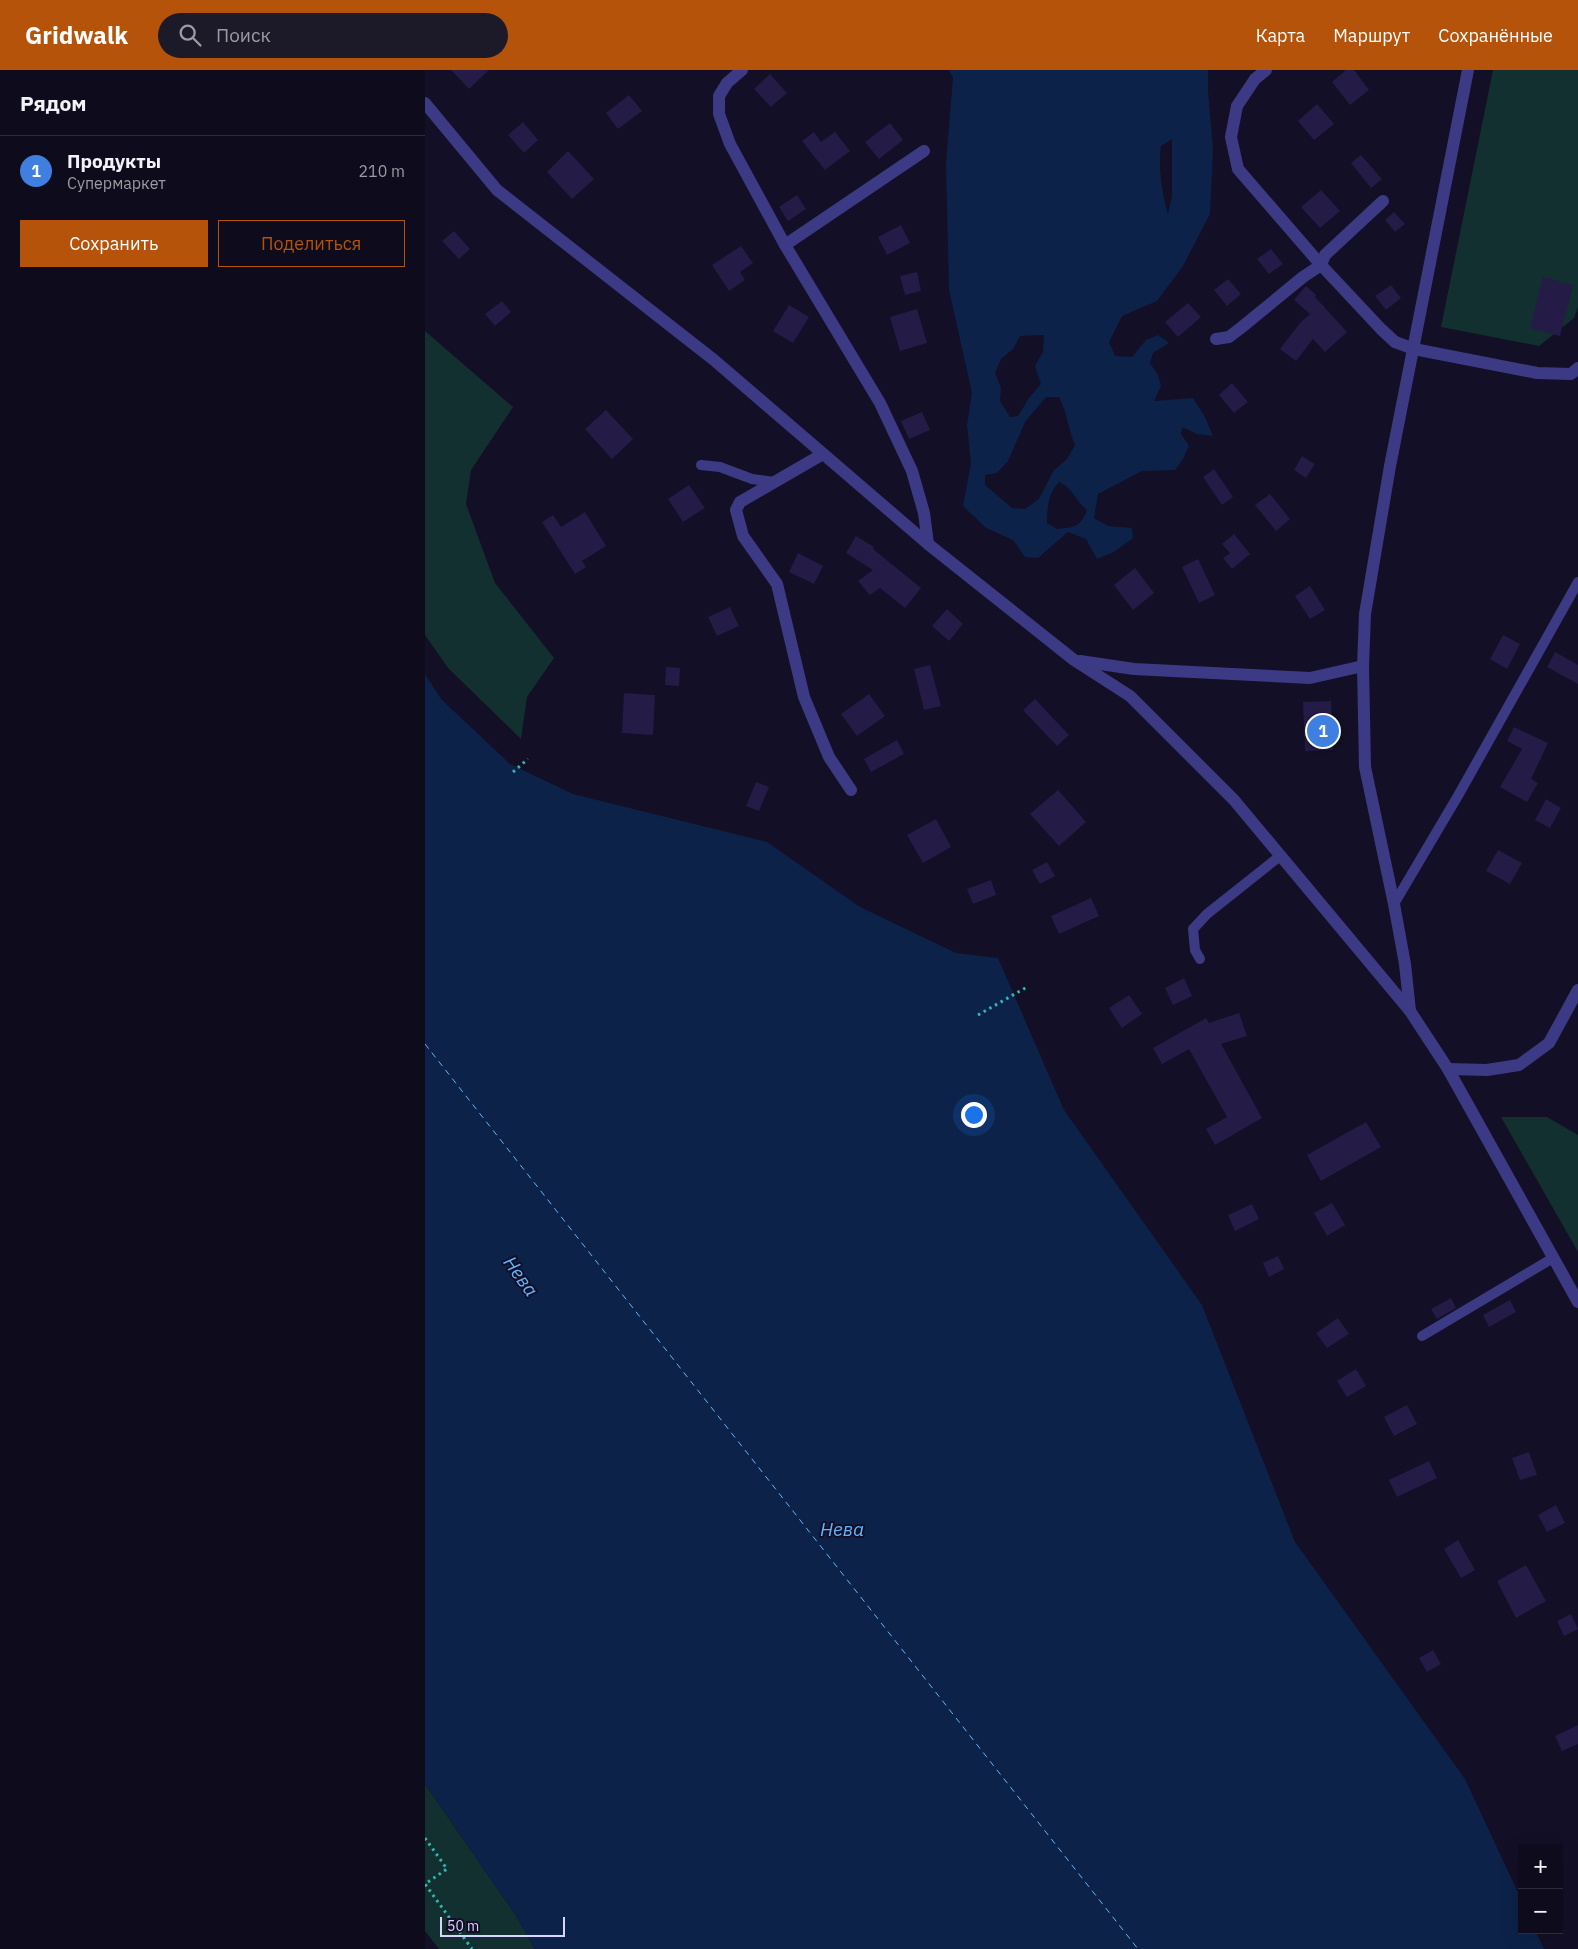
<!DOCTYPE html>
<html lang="ru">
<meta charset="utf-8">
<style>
:root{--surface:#0e0b1c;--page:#1c1929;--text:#f1f3f6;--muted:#9b9ba3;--line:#2e2b3b;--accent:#b45309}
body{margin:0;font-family:"IBM Plex Sans",sans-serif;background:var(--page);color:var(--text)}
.controls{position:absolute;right:15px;bottom:15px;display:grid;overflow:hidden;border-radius:0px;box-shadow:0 5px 20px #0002}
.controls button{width:45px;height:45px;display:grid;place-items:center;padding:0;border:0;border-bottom:1px solid var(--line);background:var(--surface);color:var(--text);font:25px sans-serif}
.scale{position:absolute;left:15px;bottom:12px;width:125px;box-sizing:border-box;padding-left:5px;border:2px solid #d9d4ff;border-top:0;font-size:14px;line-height:18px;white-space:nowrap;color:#d9d4ff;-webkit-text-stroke:4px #130f26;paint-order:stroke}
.you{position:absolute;left:548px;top:1044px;width:18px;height:18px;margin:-12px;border:4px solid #fff;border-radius:50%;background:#1a73e8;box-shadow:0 0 0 8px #1a73e833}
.badge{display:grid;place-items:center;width:32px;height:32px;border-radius:50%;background:var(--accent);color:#fff;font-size:16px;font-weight:700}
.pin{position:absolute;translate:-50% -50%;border:2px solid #fff;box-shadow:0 1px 5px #0006}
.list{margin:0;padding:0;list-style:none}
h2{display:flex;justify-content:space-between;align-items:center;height:65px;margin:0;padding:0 20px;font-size:21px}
h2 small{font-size:16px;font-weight:400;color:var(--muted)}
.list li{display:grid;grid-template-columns:32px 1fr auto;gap:15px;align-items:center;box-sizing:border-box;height:70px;padding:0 20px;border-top:1px solid var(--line)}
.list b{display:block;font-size:19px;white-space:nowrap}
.list p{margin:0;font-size:16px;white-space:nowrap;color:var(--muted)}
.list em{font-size:16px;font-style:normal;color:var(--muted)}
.actions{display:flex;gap:10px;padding:15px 20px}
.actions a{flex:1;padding:11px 0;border:1px solid var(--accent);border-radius:0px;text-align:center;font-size:18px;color:var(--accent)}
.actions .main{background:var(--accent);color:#fff}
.icon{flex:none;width:28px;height:28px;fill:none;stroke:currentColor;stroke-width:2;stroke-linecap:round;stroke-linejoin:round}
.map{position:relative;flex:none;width:1153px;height:1879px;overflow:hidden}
header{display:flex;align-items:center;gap:30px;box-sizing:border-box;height:70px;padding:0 25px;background:var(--accent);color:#fff}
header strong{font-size:24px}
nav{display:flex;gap:28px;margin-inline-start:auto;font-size:18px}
.search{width:350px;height:45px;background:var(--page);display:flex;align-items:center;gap:12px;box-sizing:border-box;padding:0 18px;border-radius:28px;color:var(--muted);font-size:19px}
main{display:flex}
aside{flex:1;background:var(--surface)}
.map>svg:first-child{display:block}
.green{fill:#12302f}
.water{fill:#0c2248;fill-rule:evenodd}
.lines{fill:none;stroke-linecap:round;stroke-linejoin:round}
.ferry{stroke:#62b6ff;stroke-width:1;stroke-dasharray:6 5;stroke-linecap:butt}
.building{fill:#241b47}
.path{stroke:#2fb8b0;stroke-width:3;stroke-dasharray:2.5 4;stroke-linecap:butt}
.service{stroke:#3d3a85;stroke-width:10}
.minor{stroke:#3d3a85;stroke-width:12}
.tertiary{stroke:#3d3a85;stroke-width:12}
.labels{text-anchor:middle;stroke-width:4;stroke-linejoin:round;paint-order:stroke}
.water-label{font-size:19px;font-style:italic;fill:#62b6ff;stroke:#130f26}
</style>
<header>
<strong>Gridwalk</strong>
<div class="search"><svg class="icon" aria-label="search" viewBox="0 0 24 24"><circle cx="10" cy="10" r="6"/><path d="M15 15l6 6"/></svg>Поиск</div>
<nav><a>Карта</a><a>Маршрут</a><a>Сохранённые</a></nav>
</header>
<main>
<aside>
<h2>Рядом<small></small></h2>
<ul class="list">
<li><span class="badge" style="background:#3f7fe0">1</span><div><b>Продукты</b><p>Супермаркет</p></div><em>210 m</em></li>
</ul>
<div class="actions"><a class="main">Сохранить</a><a>Поделиться</a></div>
</aside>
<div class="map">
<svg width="1153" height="1879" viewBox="0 0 1153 1879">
<rect width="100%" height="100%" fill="#130f26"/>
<g class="green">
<path d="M1068 0H1153V237L1149 248 1114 276 1016 257Z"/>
<path d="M0 261 88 337 46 400 41 434 70 513 129 588 102 627 96 669 23 598 0 565Z"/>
<path d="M1076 1047H1122L1153 1065V1182Z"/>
<path d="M0 1714 90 1844 110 1879H14L0 1861Z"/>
</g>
<g class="water">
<path d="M524 0H783V20L788 79 785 144 758 196 732 231 697 246 684 272 690 286 707 287 721 270 733 265 744 273 728 283 725 293 733 305 736 316 729 331 768 328 780 347 788 366 772 364 757 357 756 364 764 376 758 389 750 400 717 401 673 424 669 448 683 456 707 458 708 468 689 482 672 489 661 469 643 462 613 488 600 487 588 470 561 458 538 436 546 393 542 355 547 323 524 220 521 94 528 8ZM747 69V127L743 144C737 123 733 99 736 76ZM619 265 618 282 610 296 616 314 604 328 593 346 585 347 575 331 576 318 570 303 576 289 588 279 595 266ZM621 327H634C642 342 643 359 650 375L642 389 629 400 614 429 600 439 587 438 560 415V405L572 403 583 391 600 352ZM634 412C648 418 650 430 662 440 655 458 649 457 632 459L622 453C622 438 623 424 634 412Z"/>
<path d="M0 604 16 629 85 694 148 724 342 772 435 837 531 883 573 888 639 1040 777 1235 870 1472 1040 1709 1097 1831V1860H1110L1119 1879H110L90 1844 0 1714Z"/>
</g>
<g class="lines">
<path class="ferry" d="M0 974 713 1879"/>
</g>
<g class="building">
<path d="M26 0H64L44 19Z"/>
<path d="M921 0H929L944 20 925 35 907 12Z"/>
<path d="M345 4 362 23 346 37 329 19Z"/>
<path d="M204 25 217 41 193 59 181 43Z"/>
<path d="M892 34 909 54 889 70 873 51Z"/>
<path d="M98 52 113 70 99 83 83 65Z"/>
<path d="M465 53 478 70 454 89 440 72Z"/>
<path d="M389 62 396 72 410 62 425 81 400 100 377 71Z"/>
<path d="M143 81 169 109 147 129 122 102Z"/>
<path d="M936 85 957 109 946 118 926 93Z"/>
<path d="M896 120 915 141 895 158 876 137Z"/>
<path d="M372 125 381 139 363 151 354 137Z"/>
<path d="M969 142 980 154 970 162 960 150Z"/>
<path d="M476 155 485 173 462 185 453 167Z"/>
<path d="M29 161 45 179 34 189 17 171Z"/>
<path d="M316 176 328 193 315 202 320 210 304 221 287 195Z"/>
<path d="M846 179 858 194 844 204 832 189Z"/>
<path d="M492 202 496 221 480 225 475 206Z"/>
<path d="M1118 207 1148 215 1135 266 1105 258Z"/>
<path d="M803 209 816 224 802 236 789 220Z"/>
<path d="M966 215 976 228 961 240 950 226Z"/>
<path d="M881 216 891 225 890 227 922 262 900 282 888 269 871 291 855 279 875 253 885 244 869 230Z"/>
<path d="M77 231 86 242 70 256 60 244Z"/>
<path d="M763 233 776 247 753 267 740 252Z"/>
<path d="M364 235 384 247 368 273 348 261Z"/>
<path d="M492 239 502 273 475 281 465 247Z"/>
<path d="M807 313 823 332 809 343 794 325Z"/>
<path d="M181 340 208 369 187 389 160 359Z"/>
<path d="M497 342 505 360 484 369 476 351Z"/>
<path d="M877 386 890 394 881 408 869 400Z"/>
<path d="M789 399 808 427 797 435 778 407Z"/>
<path d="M264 415 280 438 258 452 243 429Z"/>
<path d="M845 424 865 449 851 461 830 435Z"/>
<path d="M160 442 181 476 157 491 161 497 150 504 117 452 128 445 136 457Z"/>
<path d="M809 464 825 484 807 499 798 488 805 483 797 474Z"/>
<path d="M431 466 449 477 448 479 496 518 480 538 455 518 445 525 433 511 448 500 421 483Z"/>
<path d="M373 483 398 496 389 514 364 502Z"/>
<path d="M773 489 790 525 774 533 757 497Z"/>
<path d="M710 498 729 523 708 540 689 515Z"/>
<path d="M885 516 900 540 885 549 870 526Z"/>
<path d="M305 537 314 556 292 566 283 547Z"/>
<path d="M522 539 538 554 524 571 507 556Z"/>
<path d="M1078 565 1095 574 1082 599 1065 589Z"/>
<path d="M1130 582 1153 595V614L1122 597Z"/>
<path d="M505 595 516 636 499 640 489 599Z"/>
<path d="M241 597 255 598 254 616 240 615Z"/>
<path d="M199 623 230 625 228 665 197 663Z"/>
<path d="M444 624 460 646 432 666 416 644Z"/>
<path d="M610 629 644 665 632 676 598 640Z"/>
<path d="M906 631 908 680 880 681 878 632Z"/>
<path d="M1089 657 1123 673 1106 709 1113 713 1102 732 1075 717 1097 679 1082 671Z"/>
<path d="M472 670 479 684 446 702 439 689Z"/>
<path d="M331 712 344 717 334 741 321 736Z"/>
<path d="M633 720 661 752 634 776 605 744Z"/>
<path d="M1121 729 1136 738 1125 758 1110 750Z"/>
<path d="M511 749 526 777 498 793 482 765Z"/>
<path d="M1073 780 1097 793 1085 814 1061 801Z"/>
<path d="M622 792 630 806 615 814 607 800Z"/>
<path d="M566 810 571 825 548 834 542 819Z"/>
<path d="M666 828 674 846 634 864 626 846Z"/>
<path d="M759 908 767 926 748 935 740 918Z"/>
<path d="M704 925 717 944 697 958 684 938Z"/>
<path d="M814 943 822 966 796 974 837 1048 790 1075 781 1059 802 1047 764 979 737 994 728 978 781 948 784 953Z"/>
<path d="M941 1052 956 1077 896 1111 882 1085Z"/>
<path d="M907 1133 920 1155 902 1166 889 1143Z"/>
<path d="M827 1134 834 1149 810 1161 803 1145Z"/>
<path d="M853 1186 859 1199 844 1207 838 1193Z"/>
<path d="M1026 1228 1031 1238 1012 1249 1006 1239Z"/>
<path d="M1085 1230 1091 1242 1064 1257 1058 1245Z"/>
<path d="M913 1248 924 1264 902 1278 891 1263Z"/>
<path d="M931 1299 941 1316 922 1327 912 1311Z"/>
<path d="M982 1335 992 1354 969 1366 959 1347Z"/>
<path d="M1104 1382 1112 1405 1095 1410 1087 1388Z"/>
<path d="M1004 1391 1012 1408 972 1427 964 1410Z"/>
<path d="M1131 1435 1140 1453 1122 1462 1113 1445Z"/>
<path d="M1033 1470 1050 1500 1036 1508 1019 1479Z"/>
<path d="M1101 1495 1121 1531 1091 1548 1072 1511Z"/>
<path d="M1146 1544 1153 1559 1139 1566 1132 1551Z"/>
<path d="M1008 1580 1016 1594 1002 1602 994 1588Z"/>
<path d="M1153 1655V1674L1137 1681 1130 1666Z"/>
</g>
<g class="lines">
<g class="path">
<path d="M88 702 103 689"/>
<path d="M553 945 602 917"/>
<path d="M0 1768 22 1799 0 1814 47 1879"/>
</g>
<g class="service">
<path d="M276 395 295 397 327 409 349 412"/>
<path d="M969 834 1034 724 1153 512"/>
<path d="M775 889 770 880 768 859 782 844 855 786"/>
<path d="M997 1266 1128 1188"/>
</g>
<g class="minor">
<path d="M317 0 302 13 294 26V44L305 74 360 175 455 333 487 401 499 443 503 474"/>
<path d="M841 0 830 9 812 36 806 67 813 99 896 195 956 259 970 272 989 279 1112 303 1146 304 1153 298"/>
<path d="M0 33 72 120 289 290 503 474 649 590 705 626 809 730 985 941"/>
<path d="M360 175 499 81"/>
<path d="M791 269 804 267 817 257 878 207 896 195 900 185 958 131"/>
<path d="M398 384 315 432 311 440 318 466 352 514 379 627 404 687 426 720"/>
<path d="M655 591 709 599 885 608 938 596"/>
<path d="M1023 999 1062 1000 1094 995 1124 973 1153 920"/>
</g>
<path class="tertiary" d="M1043 0 965 396 940 544 938 596 940 697 969 834 980 894 985 941 1023 999 1153 1232"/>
</g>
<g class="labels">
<g class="water-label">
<text transform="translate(96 1206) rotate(54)" y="7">Нева</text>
<text x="417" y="1466">Нева</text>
</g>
</g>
</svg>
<div class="controls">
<button>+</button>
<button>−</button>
</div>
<div class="scale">50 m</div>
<div class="you"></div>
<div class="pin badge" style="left:898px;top:661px;background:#3f7fe0">1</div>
</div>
</main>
